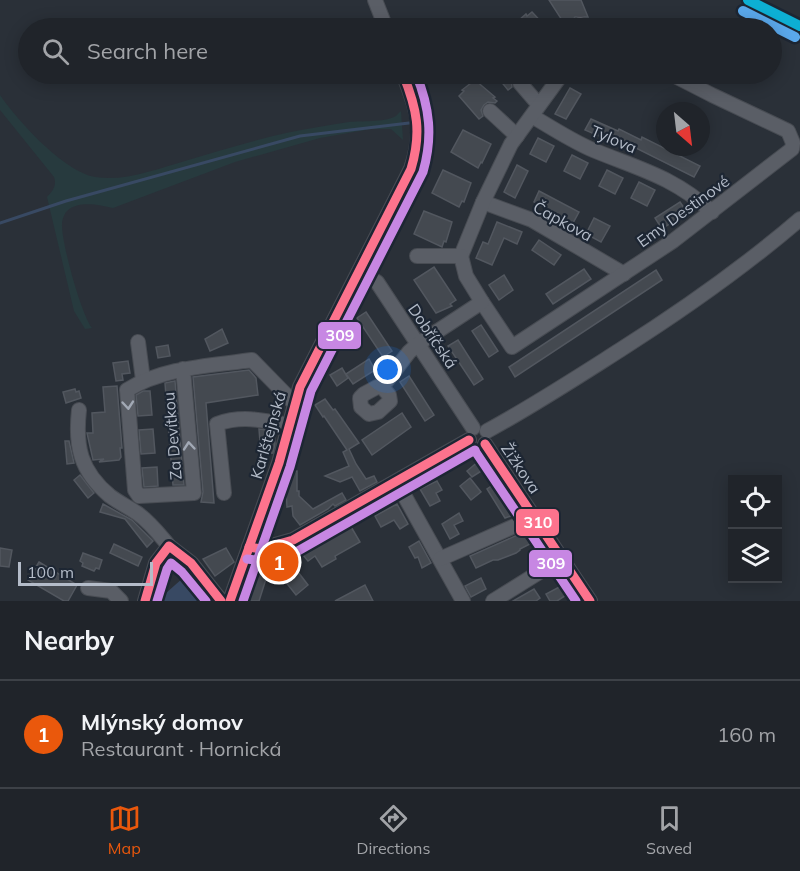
<!DOCTYPE html>
<meta charset="utf-8">
<style>
:root{--surface:#20242a;--page:#282c32;--text:#f1f3f6;--muted:#a2a4a8;--line:#3d4147;--accent:#ea580c}
body{margin:0;font-family:Mulish,sans-serif;background:var(--page);color:var(--text)}
.controls{position:absolute;right:18px;bottom:18px;display:grid;overflow:hidden;border-radius:0px;box-shadow:0 3px 15px #0003}
.controls button{width:54px;height:54px;display:grid;place-items:center;padding:0;border:0;border-bottom:2px solid var(--line);background:var(--surface);color:var(--text);font:30px sans-serif}
.compass{position:absolute;left:656px;top:102px;width:54px;height:54px;border-radius:50%;background:var(--surface);box-shadow:0 3px 15px #0003;rotate:152deg}
.scale{position:absolute;left:18px;bottom:15px;width:135px;box-sizing:border-box;padding-left:6px;border:3px solid #b4bcc9;border-top:0;font-size:16px;line-height:21px;white-space:nowrap;color:#b4bcc9;-webkit-text-stroke:4px #1d2633;paint-order:stroke}
.you{position:absolute;left:388px;top:370px;width:21px;height:21px;margin:-15px;border:4px solid #fff;border-radius:50%;background:#1a73e8;box-shadow:0 0 0 9px #1a73e833}
.badge{display:grid;place-items:center;width:39px;height:39px;border-radius:50%;background:var(--accent);color:#fff;font-size:20px;font-weight:700}
.pin{position:absolute;translate:-50% -50%;border:3px solid #fff;box-shadow:0 2px 6px #0006}
.list{margin:0;padding:0;list-style:none}
h2{display:flex;justify-content:space-between;align-items:center;height:78px;margin:0;padding:0 24px;font-size:26px}
h2 small{font-size:20px;font-weight:400;color:var(--muted)}
.list li{display:grid;grid-template-columns:39px 1fr auto;gap:18px;align-items:center;box-sizing:border-box;height:108px;padding:0 24px;border-top:2px solid var(--line)}
.list b{display:block;font-size:22px;white-space:nowrap}
.list p{margin:0;font-size:20px;white-space:nowrap;color:var(--muted)}
.list em{font-size:20px;font-style:normal;color:var(--muted)}
.icon{flex:none;width:33px;height:33px;fill:none;stroke:currentColor;stroke-width:2;stroke-linecap:round;stroke-linejoin:round}
.map{position:relative;flex:none;width:800px;height:601px;overflow:hidden}
.search{position:absolute;background:var(--surface);box-shadow:0 3px 15px #0003;left:18px;right:18px;top:18px;height:66px;display:flex;align-items:center;gap:15px;box-sizing:border-box;padding:0 21px;border-radius:33px;color:var(--muted);font-size:22px}
.sheet{height:186px;background:var(--surface)}
nav{display:flex;justify-content:space-around;align-items:center;box-sizing:border-box;height:84px;border-top:2px solid var(--line);background:var(--surface);font-size:16px;color:var(--muted)}
nav a{display:grid;justify-items:center;gap:3px}
nav .on{color:var(--accent)}
.map>svg:first-child{display:block}
.green{fill:#273a3e}
.water{fill:#384963}
.lines{fill:none;stroke-linecap:round;stroke-linejoin:round}
.stream{stroke:#384963;stroke-width:3}
.building{fill:#444950;stroke:#52575f;stroke-width:1.5}
.minor-casing{stroke:#484c53;stroke-width:16}
.minor{stroke:#5a5e66;stroke-width:14}
.bus-1-casing{stroke:#1d2633;stroke-width:14}
.bus-2-casing{stroke:#1d2633;stroke-width:14}
.bus-1{stroke:#fc738d;stroke-width:9}
.bus-2{stroke:#c787e3;stroke-width:9}
.rail-1-casing{stroke:#1d2633;stroke-width:15}
.rail-2-casing{stroke:#1d2633;stroke-width:15}
.rail-1{stroke:#0dafd3;stroke-width:10}
.rail-2{stroke:#5aa8eb;stroke-width:10}
.oneway{stroke:#a2a9b5}
.labels{text-anchor:middle;stroke-width:4.5;stroke-linejoin:round;paint-order:stroke}
.street-label{font-size:16px;fill:#b4bcc9;stroke:#1d2633}
.line-badge{stroke:#1d2633;stroke-width:2}
.badge-label{font-size:16px;text-anchor:middle;font-weight:bold;fill:#fff}
</style>
<div class="map">
<svg width="800" height="601" viewBox="0 0 800 601">
<rect width="100%" height="100%" fill="#2a3038"/>
<path class="green" d="M0 95C18 121 63 171 95 177 124 182 157 169 185 161 218 151 251 141 286 133 306 129 328 125 349 122 360 121 385 122 394 117 397 116 398 113 401 111L403 140 391 129H371L320 138 235 162 113 208C100 205 78 200 67 211 64 214 62 220 62 224 61 241 81 314 92 328L85 329 74 311 47 197C53 191 57 185 54 177L0 110Z"/>
<path class="water" d="M183 578H186L215 601H157Z"/>
<g class="lines">
<path class="stream" d="M0 223 66 201 300 136 409 123"/>
</g>
<g class="building">
<path d="M549 0H581L588 17H575L572 21V27L567 28Z"/>
<path d="M532 12 547 28H510L526 14 527 16Z"/>
<path d="M495 74H530L526 76 519 74 515 76 511 81 512 87 508 90Z"/>
<path d="M475 80 495 97 493 98 497 101 495 103 488 102 484 105 481 110 483 116 479 119 459 96 464 91 462 90Z"/>
<path d="M570 88 581 94 566 119 555 114Z"/>
<path d="M591 119 618 131 619 129 641 140 642 137 700 166 694 177 628 144 627 147 614 140 613 142 585 130Z"/>
<path d="M463 130 491 144 482 163 481 162 478 168 451 152Z"/>
<path d="M538 138 554 146 546 162 530 154Z"/>
<path d="M572 155 588 163 580 179 564 171Z"/>
<path d="M517 165 528 171 515 198 504 192Z"/>
<path d="M443 170 471 183 464 202 462 201 459 207 432 193Z"/>
<path d="M607 170 623 178 615 194 599 186Z"/>
<path d="M639 182 655 190 647 206 631 198Z"/>
<path d="M539 191 579 212 573 223 534 202Z"/>
<path d="M680 202 687 212 662 229 655 218Z"/>
<path d="M424 211 452 222 446 242 444 241 442 247 414 234Z"/>
<path d="M594 218 610 226 601 242 586 234Z"/>
<path d="M497 222 522 232 517 244 504 238 492 265 476 258 483 242 488 244Z"/>
<path d="M539 240 561 255 554 265 532 250Z"/>
<path d="M434 267 456 300 450 304 452 306 436 313 414 280Z"/>
<path d="M584 269 591 279 553 304 546 294Z"/>
<path d="M656 270 662 280 515 377 509 367Z"/>
<path d="M504 275 513 290 499 300 489 285Z"/>
<path d="M366 312 392 351 383 357 357 318Z"/>
<path d="M481 325 498 351 489 357 472 331Z"/>
<path d="M222 329 228 343 210 351 205 339Z"/>
<path d="M458 340 483 379 474 385 448 346Z"/>
<path d="M168 345 170 356 158 358 156 347Z"/>
<path d="M369 359 375 370 353 384 346 374Z"/>
<path d="M128 361 130 373 122 374 123 380 116 381 113 363Z"/>
<path d="M342 368 348 378 337 386 330 375Z"/>
<path d="M249 370 256 378 258 395 206 403 214 503 201 502 203 492 193 377Z"/>
<path d="M409 376 434 415 425 421 400 382Z"/>
<path d="M175 381 184 485H173L165 383Z"/>
<path d="M117 386 122 448H120L121 457 119 460 99 462 104 459 93 460 87 433H93L92 413 105 412 103 387Z"/>
<path d="M75 389 76 392 79 391 81 398 66 403 63 392Z"/>
<path d="M143 391H150L152 415 138 416 136 395Z"/>
<path d="M325 399 333 410 335 409 359 443 349 449 356 464 366 479 374 476 377 482 360 491 352 477 340 482 325 476 349 466 343 452 347 450 324 416 323 417 315 405Z"/>
<path d="M402 413 411 427 372 455 362 440Z"/>
<path d="M153 429 155 453 141 454 139 430Z"/>
<path d="M259 429 274 431 275 444 273 453 261 454Z"/>
<path d="M65 441H69L74 463 67 464Z"/>
<path d="M480 460 486 468 472 477 467 471Z"/>
<path d="M157 467 158 486 144 487 142 468Z"/>
<path d="M297 471V491H299V496L313 509 342 493 346 500 335 506 333 504 328 509 300 525 293 516 292 506 287 507 285 474V472Z"/>
<path d="M80 475 94 493 88 498 74 480Z"/>
<path d="M470 478 481 492 471 500 460 486Z"/>
<path d="M437 481 442 490 436 493 440 501 430 506 420 489Z"/>
<path d="M496 483 503 493 517 514 505 518 487 489Z"/>
<path d="M103 504 132 520 153 541 147 547 125 519 100 512Z"/>
<path d="M397 504 408 524 400 529 394 520 381 527 375 516Z"/>
<path d="M459 513 463 521 454 525 459 534 450 539 442 524Z"/>
<path d="M350 525 360 542 335 556 336 559 322 567 315 556 308 561 303 555Z"/>
<path d="M529 530 534 542 520 549V550L516 553 498 560H493L476 568 470 556Z"/>
<path d="M419 541 431 563 422 568 418 557 415 558 409 547Z"/>
<path d="M114 544 142 557 138 566 110 553Z"/>
<path d="M0 548 12 550 9 567 0 566Z"/>
<path d="M226 548 234 562 215 576 203 559Z"/>
<path d="M291 550 301 563 295 568 308 585 296 595 277 571 266 579 259 601H245L257 574 267 569 264 566 280 553 282 552 285 555Z"/>
<path d="M83 553 102 560 99 569 96 568 94 571 82 566 83 563 80 561Z"/>
<path d="M39 562 77 585 68 601H64L28 580Z"/>
<path d="M481 578 486 589 471 597 465 586Z"/>
<path d="M365 585 373 601H335Z"/>
<path d="M563 585 568 594 557 601H550L546 594Z"/>
<path d="M534 589 540 598 536 601H513Z"/>
</g>
<g class="lines">
<defs>
<g id="minor">
<path d="M375 0 386 28"/>
<path d="M580 24 583 28"/>
<path d="M520 83 539 105"/>
<path d="M490 111 517 136"/>
<path d="M532 116C552 128 572 141 593 150 639 169 674 177 712 212"/>
<path d="M483 202 532 220 624 274"/>
<path d="M461 256 483 202 511 144 562 74"/>
<path d="M359 272 377 282 473 428"/>
<path d="M482 302 512 347 673 241 792 149 793 143 788 131 712 95 671 74"/>
<path d="M138 342 143 380"/>
<path d="M183 369 194 493 139 496 135 490 127 390C164 367 210 366 252 360L294 403"/>
<path d="M377 387H382L389 395 390 401 378 412 369 414 361 407 360 398 364 394Z"/>
<path d="M382 387 409 352 418 344 482 302 466 276 461 256H417"/>
<path d="M79 410C75 446 80 471 110 496 118 502 128 507 137 513 150 522 159 534 169 546"/>
<path d="M487 431C533 406 576 378 620 350 683 310 743 268 800 219"/>
<path d="M485 444 590 601"/>
<path d="M224 493 217 424C241 415 263 420 288 425"/>
<path d="M404 495 463 601"/>
<path d="M249 547 261 549 293 540 469 440"/>
<path d="M440 559 526 521 533 516"/>
<path d="M88 588 111 591 121 601"/>
<path d="M145 601 156 563 169 546 191 563 221 601"/>
<path d="M230 601 279 463 300 387 411 169C424 131 418 110 403 74"/>
<path d="M493 601 562 558"/>
</g>
</defs>
<use href="#minor" class="minor-casing"/>
<use href="#minor" class="minor"/>
<defs>
<g id="bus-1">
<path d="M485 444 590 601"/>
<path d="M249 547 261 549 293 540 469 440"/>
<path d="M145 601 156 563 169 546 191 563 221 601"/>
<path d="M230 601 279 463 300 387 411 169C422 132 417 109 403 74"/>
</g>
<g id="bus-2">
<path d="M475 451 576 601"/>
<path d="M247 559 263 561 298 551 475 450"/>
<path d="M157 601 167 569 171 563 182 572 206 601"/>
<path d="M243 601 290 467 311 391 423 172C433 137 430 108 416 74"/>
</g>
</defs>
<use href="#bus-1" class="bus-1-casing"/>
<use href="#bus-2" class="bus-2-casing"/>
<use href="#bus-1" class="bus-1"/>
<use href="#bus-2" class="bus-2"/>
<defs>
<path id="rail-1" d="M748 0 800 26"/>
<path id="rail-2" d="M743 11 795 37"/>
</defs>
<use href="#rail-1" class="rail-1-casing"/>
<use href="#rail-2" class="rail-2-casing"/>
<use href="#rail-1" class="rail-1"/>
<use href="#rail-2" class="rail-2"/>
</g>
<defs><path id="oneway-chevron" d="M-2-3.5L2.5 0L-2 3.5" fill="none" stroke-width="1.6" stroke-linecap="round" stroke-linejoin="round" transform="scale(1.5)"/></defs>
<g class="oneway">
<use href="#oneway-chevron" transform="translate(128 405) rotate(85)"/>
<use href="#oneway-chevron" transform="translate(189 446) rotate(-95)"/>
</g>
<g class="labels">
<g class="street-label">
<text transform="translate(614 139) rotate(23)" y="6">Tylova</text>
<text transform="translate(683 211) rotate(-36)" y="6">Emy Destinové</text>
<text transform="translate(563 221) rotate(29)" y="6">Čapkova</text>
<text transform="translate(433 336) rotate(56)" y="6">Dobříčská</text>
<text transform="translate(268 435) rotate(-74)" y="6">Karlštejnská</text>
<text transform="translate(172 436) rotate(-95)" y="6">Za Devítkou</text>
<text transform="translate(521 468) rotate(56)" y="6">Žižkova</text>
</g>
</g>
<g class="line-badge">
<rect x="317" y="321" width="45" height="29" rx="6" fill="#c787e3"/>
<rect x="515" y="508" width="45" height="29" rx="6" fill="#fc738d"/>
<rect x="528" y="549" width="45" height="29" rx="6" fill="#c787e3"/>
</g>
<g class="badge-label">
<text x="340" y="341">309</text>
<text x="538" y="528">310</text>
<text x="551" y="569">309</text>
</g>
</svg>
<div class="controls">
<button><svg class="icon" aria-label="locate" viewBox="0 0 24 24"><circle cx="12" cy="12" r="6"/><path d="M12 2v4M12 18v4M2 12h4M18 12h4"/></svg></button>
<button><svg class="icon" aria-label="layers" viewBox="0 0 24 24"><path d="M12 4l9 5-9 5-9-5zM3 14l9 5 9-5"/></svg></button>
</div>
<svg class="compass" viewBox="-18 -18 36 36"><path d="M0-13l5 13h-10z" fill="#e53935"/><path d="M0 13l5-13h-10z" fill="#a2a4a8"/></svg>
<div class="scale">100 m</div>
<div class="you"></div>
<div class="pin badge" style="left:279px;top:562px">1</div>
<div class="search"><svg class="icon" aria-label="search" viewBox="0 0 24 24"><circle cx="10" cy="10" r="6"/><path d="M15 15l6 6"/></svg>Search here</div>
</div>
<section class="sheet">
<h2>Nearby<small></small></h2>
<ul class="list">
<li><span class="badge">1</span><div><b>Mlýnský domov</b><p>Restaurant · Hornická</p></div><em>160 m</em></li>
</ul>
</section>
<nav>
<a class="on"><svg class="icon" aria-label="map" viewBox="0 0 24 24"><path d="M3 6l6-2 6 2 6-2v14l-6 2-6-2-6 2zM9 4v14M15 6v14"/></svg>Map</a>
<a><svg class="icon" aria-label="directions" viewBox="0 0 24 24"><path d="M12 3l9 9-9 9-9-9zM9 14v-3h6M13 9l2 2-2 2"/></svg>Directions</a>
<a><svg class="icon" aria-label="saved" viewBox="0 0 24 24"><path d="M7 4h10v16l-5-4-5 4z"/></svg>Saved</a>
</nav>
